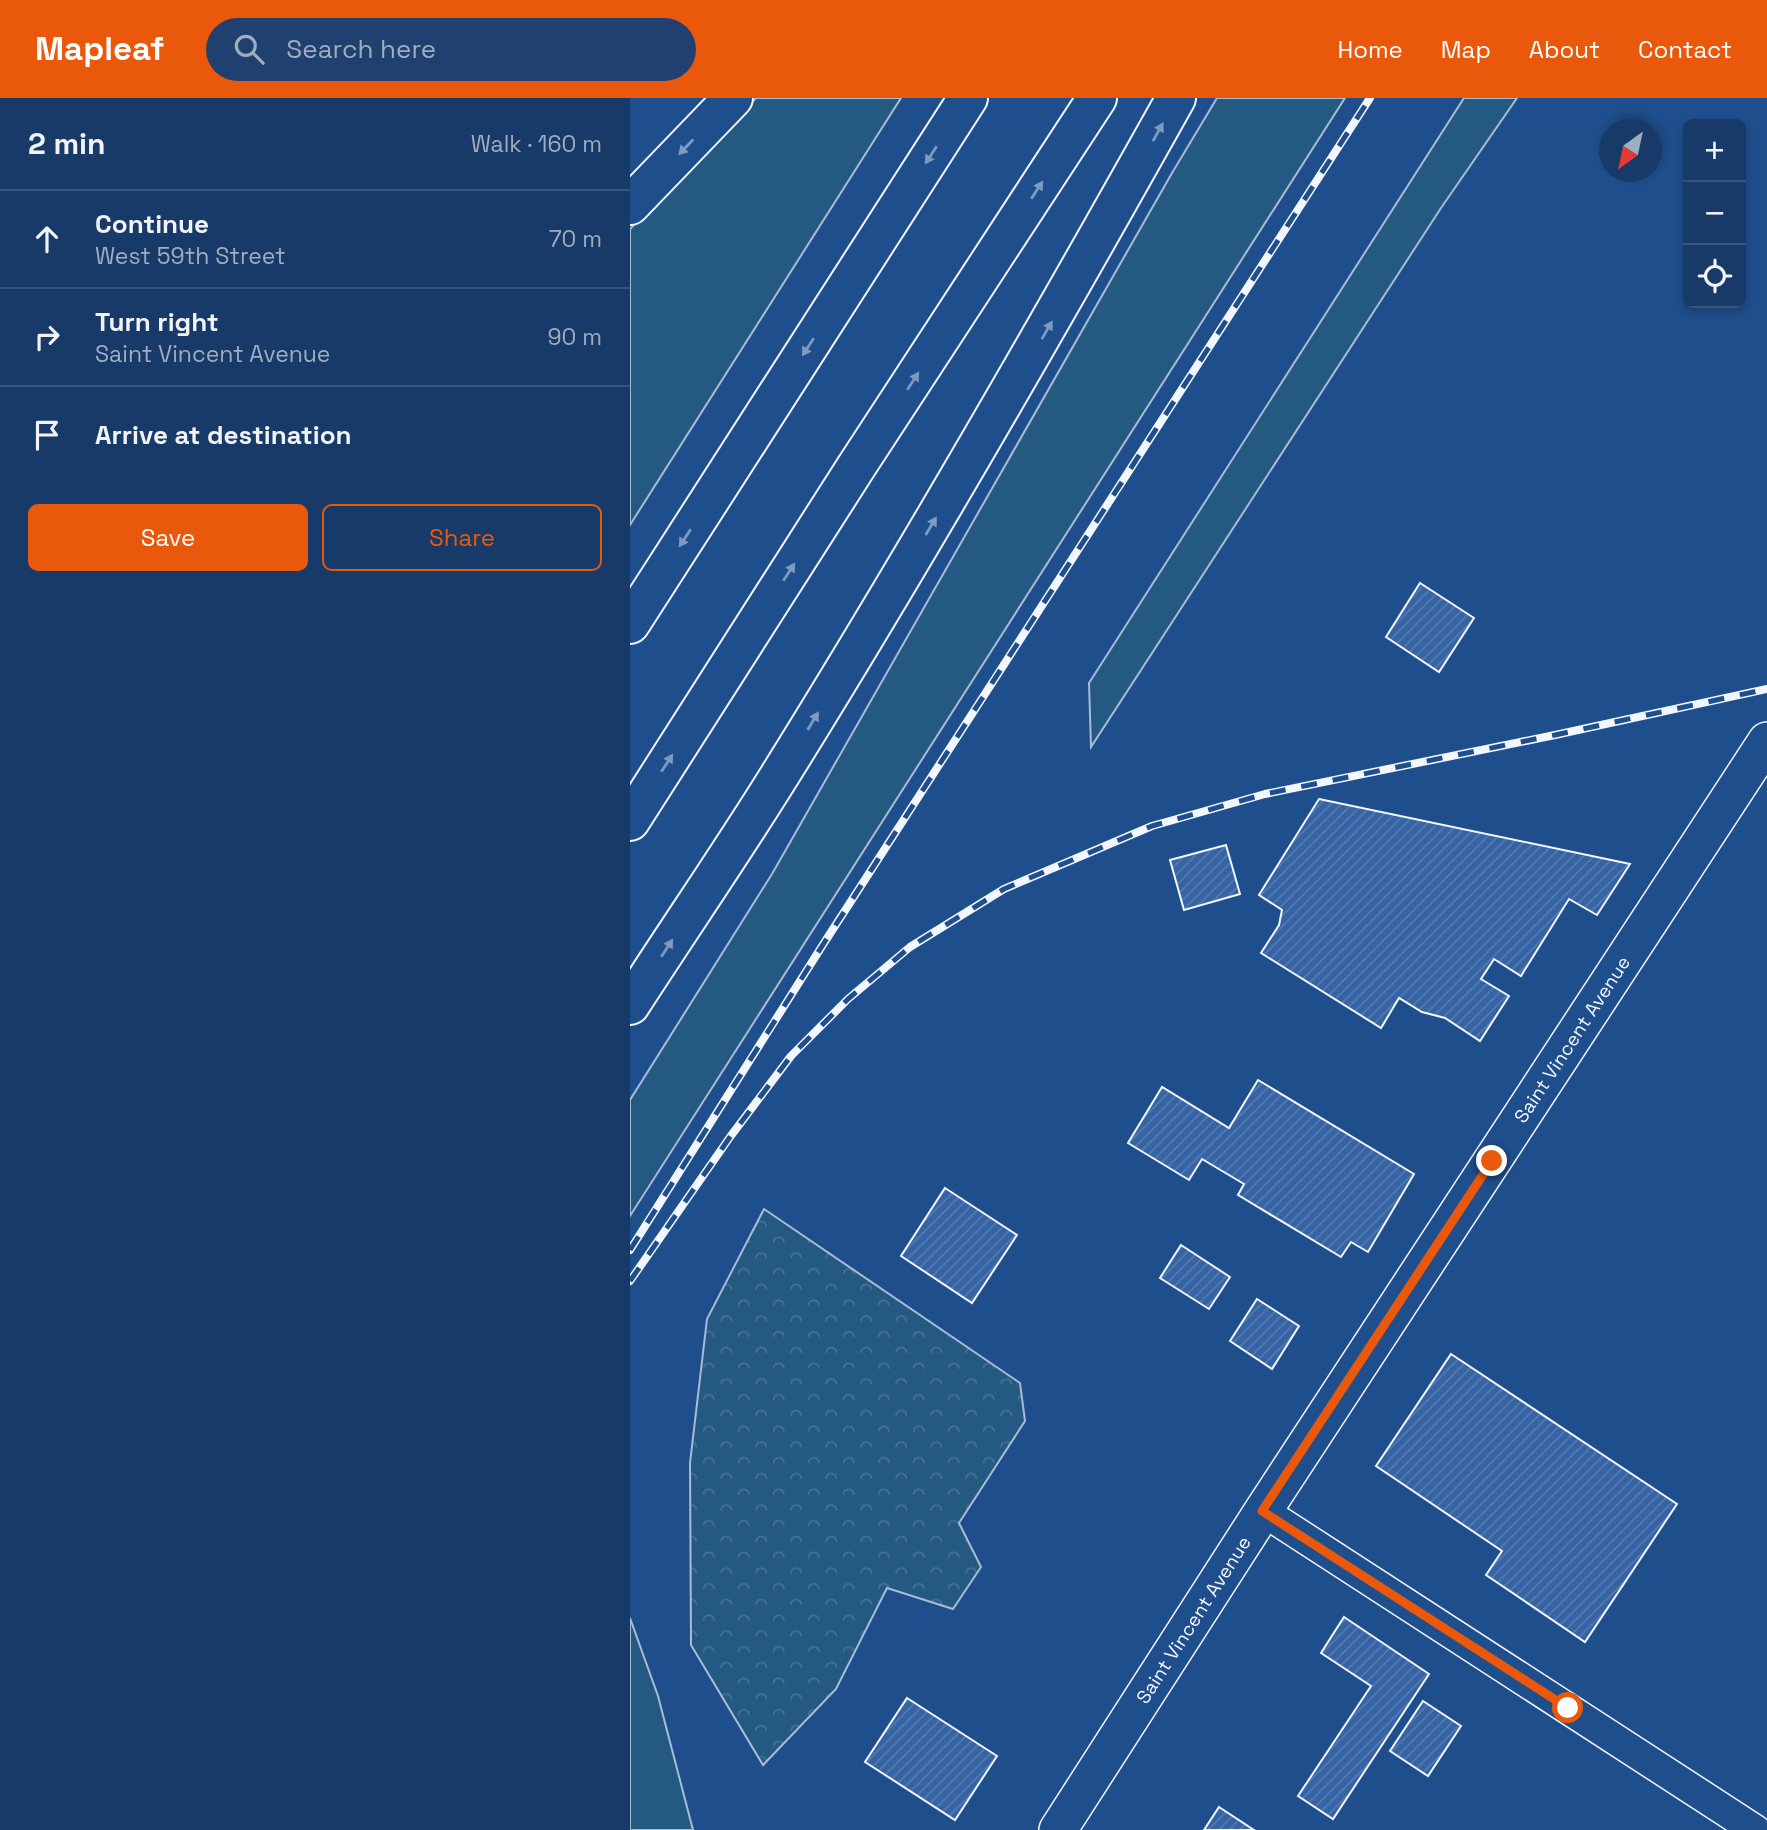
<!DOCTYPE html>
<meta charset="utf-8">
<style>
:root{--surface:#173a69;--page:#20416f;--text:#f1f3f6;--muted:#9eadc0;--line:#36547d;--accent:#ea580c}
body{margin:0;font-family:"Space Grotesk",sans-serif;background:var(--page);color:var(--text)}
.controls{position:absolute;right:21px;top:21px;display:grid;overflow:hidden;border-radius:10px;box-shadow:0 4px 10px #0003}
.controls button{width:63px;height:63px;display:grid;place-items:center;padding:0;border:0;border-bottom:2px solid var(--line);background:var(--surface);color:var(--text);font:35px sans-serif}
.compass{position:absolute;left:969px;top:21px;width:63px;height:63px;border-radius:50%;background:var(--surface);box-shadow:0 4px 10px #0003;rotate:213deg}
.stop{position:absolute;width:21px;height:21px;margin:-16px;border:5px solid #ea580c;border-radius:50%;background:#fff}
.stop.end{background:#ea580c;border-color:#fff;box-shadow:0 2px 7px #0008}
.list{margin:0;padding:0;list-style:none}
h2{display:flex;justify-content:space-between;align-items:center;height:91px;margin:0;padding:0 28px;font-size:30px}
h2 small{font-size:23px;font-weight:400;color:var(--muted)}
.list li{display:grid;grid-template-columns:46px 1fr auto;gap:21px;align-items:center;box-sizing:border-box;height:98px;padding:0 28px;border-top:2px solid var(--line)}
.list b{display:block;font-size:26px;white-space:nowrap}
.list p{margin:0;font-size:23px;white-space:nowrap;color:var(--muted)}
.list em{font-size:23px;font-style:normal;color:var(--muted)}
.actions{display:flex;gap:14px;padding:21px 28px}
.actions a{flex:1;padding:16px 0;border:2px solid var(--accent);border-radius:10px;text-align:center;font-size:24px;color:var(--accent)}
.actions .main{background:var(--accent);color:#fff}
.icon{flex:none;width:38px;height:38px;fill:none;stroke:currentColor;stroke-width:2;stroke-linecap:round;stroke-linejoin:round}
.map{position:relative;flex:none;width:1137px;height:1732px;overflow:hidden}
header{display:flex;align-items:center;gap:42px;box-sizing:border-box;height:98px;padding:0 35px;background:var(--accent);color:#fff}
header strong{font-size:33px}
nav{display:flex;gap:38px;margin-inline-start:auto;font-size:24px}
.search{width:490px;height:63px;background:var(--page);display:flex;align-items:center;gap:18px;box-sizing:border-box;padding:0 24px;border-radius:38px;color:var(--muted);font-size:26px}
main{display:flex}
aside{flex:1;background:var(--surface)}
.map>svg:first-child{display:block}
.grass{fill:#245a82;stroke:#a8bbd7;stroke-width:2}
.forest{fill:url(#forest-crowns);stroke:#a8bbd7;stroke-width:2}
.building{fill:url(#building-hatch);stroke:#f2f6ff;stroke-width:2}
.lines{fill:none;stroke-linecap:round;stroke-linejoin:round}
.minor-casing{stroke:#f2f6ff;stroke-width:33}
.tertiary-casing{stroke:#f2f6ff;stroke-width:40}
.motorway-casing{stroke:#f2f6ff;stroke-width:42}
.minor{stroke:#1f4e8c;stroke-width:30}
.tertiary{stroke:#1f4e8c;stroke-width:37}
.motorway{stroke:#1f4e8c;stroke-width:38}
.rail-casing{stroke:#f2f6ff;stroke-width:8}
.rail{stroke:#1f4e8c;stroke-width:5;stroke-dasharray:16;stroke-linecap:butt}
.oneway{fill:#7e9ac0}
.route{stroke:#ea580c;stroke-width:9}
.labels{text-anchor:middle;stroke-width:5;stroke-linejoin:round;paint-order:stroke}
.street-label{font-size:19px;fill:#f2f6ff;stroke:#1f4e8c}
</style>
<header>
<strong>Mapleaf</strong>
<div class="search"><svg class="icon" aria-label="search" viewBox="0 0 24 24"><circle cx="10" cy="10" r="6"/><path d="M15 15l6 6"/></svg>Search here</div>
<nav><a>Home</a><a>Map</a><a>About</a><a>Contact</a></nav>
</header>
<main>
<aside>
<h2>2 min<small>Walk · 160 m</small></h2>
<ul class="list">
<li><svg class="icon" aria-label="ahead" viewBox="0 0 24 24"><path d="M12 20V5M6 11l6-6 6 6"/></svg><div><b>Continue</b><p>West 59th Street</p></div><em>70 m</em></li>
<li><svg class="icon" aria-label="right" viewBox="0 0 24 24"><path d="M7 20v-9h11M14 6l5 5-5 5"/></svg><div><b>Turn right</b><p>Saint Vincent Avenue</p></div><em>90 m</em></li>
<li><svg class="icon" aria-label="arrive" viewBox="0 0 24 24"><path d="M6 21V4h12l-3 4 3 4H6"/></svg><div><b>Arrive at destination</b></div></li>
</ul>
<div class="actions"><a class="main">Save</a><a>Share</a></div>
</aside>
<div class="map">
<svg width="1137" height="1732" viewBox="0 0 1137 1732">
<defs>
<pattern id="forest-crowns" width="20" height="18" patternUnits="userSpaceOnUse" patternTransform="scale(1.75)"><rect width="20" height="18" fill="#245a82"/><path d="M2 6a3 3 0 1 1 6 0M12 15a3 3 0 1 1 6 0" fill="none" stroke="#447295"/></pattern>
<pattern id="building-hatch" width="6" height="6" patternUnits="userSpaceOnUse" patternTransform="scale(1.75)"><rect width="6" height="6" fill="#3563a3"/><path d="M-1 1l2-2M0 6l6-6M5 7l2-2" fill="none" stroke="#537ab1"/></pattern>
</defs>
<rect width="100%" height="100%" fill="#1f4e8c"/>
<g class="grass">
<path d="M126 0H271L0 427V131Z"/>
<path d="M587 0H715L0 1118V1002L142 776 542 75Z"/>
<path d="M834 0H887L811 110 461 649 459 585Z"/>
<path d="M0 1520 28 1598 63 1732H0Z"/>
</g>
<path class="forest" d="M134 1111 390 1285 395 1323 329 1425 351 1469 323 1511 257 1490 206 1591 133 1667 61 1547 60 1365 77 1221Z"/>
<g class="building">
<path d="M790 485 844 520 809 574 756 539Z"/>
<path d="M689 701 1000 766 967 817 939 801 891 878 864 861 851 881 879 898 850 943 815 920 792 914 769 900 751 930 631 855 649 827 652 812 629 797Z"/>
<path d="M596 747 610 796 554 812 540 762Z"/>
<path d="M628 982 784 1076 738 1154 721 1144 711 1159 608 1097 614 1086 572 1061 559 1082 498 1045 532 989 599 1030Z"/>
<path d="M315 1090 387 1137 342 1205 271 1158Z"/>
<path d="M551 1147 600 1179 579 1211 530 1180Z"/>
<path d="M627 1201 669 1228 642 1271 600 1243Z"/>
<path d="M821 1256 1047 1406 955 1544 856 1477 872 1453 746 1368Z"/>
<path d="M714 1519 799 1576 703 1721 668 1698 741 1588 691 1555Z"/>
<path d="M277 1600 367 1658 325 1722 235 1664Z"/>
<path d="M793 1603 831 1628 798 1678 760 1653Z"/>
<path d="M589 1709 624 1732H574Z"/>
</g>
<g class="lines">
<defs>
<path id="minor" d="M633 1413 1125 1732"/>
<g id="tertiary">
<path id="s1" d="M428 1732 633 1413 1137 643"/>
</g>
<g id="motorway">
<path d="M0 107 103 0"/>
<path d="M0 526 338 0"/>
<path d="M0 723 226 369 467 0"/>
<path d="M0 907C49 831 100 757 148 680 287 457 418 229 546 0"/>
</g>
</defs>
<use href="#minor" class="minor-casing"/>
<use href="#tertiary" class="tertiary-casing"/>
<use href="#motorway" class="motorway-casing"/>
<use href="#minor" class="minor"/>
<use href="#tertiary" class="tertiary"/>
<use href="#motorway" class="motorway"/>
<defs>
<g id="rail">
<path d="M0 1152 194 845 740 0"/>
<path d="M0 1183 100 1039 161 958 218 901 280 849 374 791 522 728 635 696 925 637 1137 591"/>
</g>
</defs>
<use href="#rail" class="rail-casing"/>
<use href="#rail" class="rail"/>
</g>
<defs><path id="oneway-solid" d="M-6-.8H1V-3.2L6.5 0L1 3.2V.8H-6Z" transform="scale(1.75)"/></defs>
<g class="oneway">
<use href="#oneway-solid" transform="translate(528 34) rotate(-61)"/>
<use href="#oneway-solid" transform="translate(56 49) rotate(134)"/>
<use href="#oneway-solid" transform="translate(301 57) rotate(123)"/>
<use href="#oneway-solid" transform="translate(407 92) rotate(-57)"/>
<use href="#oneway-solid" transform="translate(417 232) rotate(-60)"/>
<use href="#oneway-solid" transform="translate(178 249) rotate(123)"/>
<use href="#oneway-solid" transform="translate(283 283) rotate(-57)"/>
<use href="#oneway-solid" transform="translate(301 428) rotate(-59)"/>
<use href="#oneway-solid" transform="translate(55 440) rotate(123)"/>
<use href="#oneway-solid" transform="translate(159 474) rotate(-57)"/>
<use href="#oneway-solid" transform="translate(183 623) rotate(-59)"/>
<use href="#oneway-solid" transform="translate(37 665) rotate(-57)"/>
<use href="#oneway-solid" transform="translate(37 850) rotate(-57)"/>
</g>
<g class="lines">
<path class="route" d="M862 1063 632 1413 938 1610"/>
</g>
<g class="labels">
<g class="street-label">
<text dy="7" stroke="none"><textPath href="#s1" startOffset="943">Saint Vincent Avenue</textPath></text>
<text dy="7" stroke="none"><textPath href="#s1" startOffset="250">Saint Vincent Avenue</textPath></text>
</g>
</g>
</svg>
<div class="controls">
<button>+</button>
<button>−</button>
<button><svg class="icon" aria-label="locate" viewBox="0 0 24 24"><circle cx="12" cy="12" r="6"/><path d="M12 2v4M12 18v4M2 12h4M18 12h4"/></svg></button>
</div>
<svg class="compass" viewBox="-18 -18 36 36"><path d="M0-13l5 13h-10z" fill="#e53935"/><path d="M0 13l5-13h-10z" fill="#9eadc0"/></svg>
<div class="stop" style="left:938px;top:1610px"></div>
<div class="stop end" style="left:862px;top:1063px"></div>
</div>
</main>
